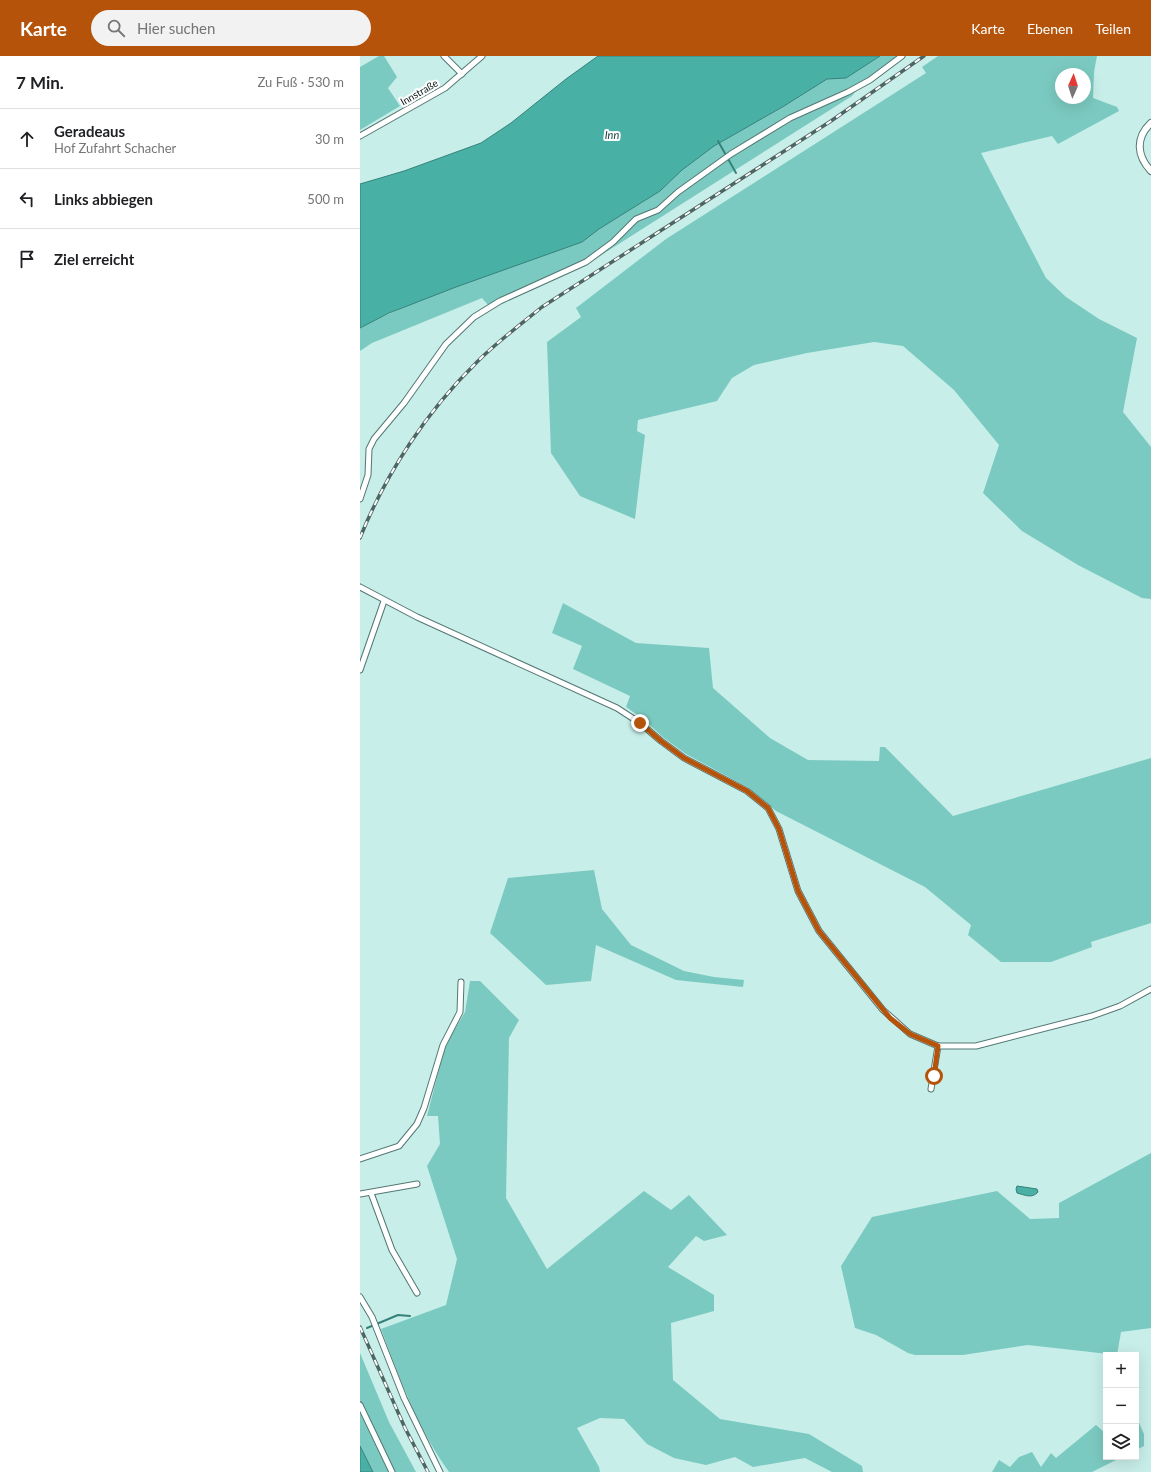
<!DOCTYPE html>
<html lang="de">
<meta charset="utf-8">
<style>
:root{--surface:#fff;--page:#f2f2f2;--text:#202124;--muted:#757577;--line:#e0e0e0;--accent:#b45309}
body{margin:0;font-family:Lato,sans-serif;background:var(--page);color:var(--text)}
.controls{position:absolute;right:12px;bottom:12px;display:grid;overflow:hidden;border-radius:0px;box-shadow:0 4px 16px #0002}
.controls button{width:36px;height:36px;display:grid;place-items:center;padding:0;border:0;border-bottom:1px solid var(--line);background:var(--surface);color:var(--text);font:20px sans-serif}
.compass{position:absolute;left:695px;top:12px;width:36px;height:36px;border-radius:50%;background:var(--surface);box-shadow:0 4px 16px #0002;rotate:3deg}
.stop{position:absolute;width:12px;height:12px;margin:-9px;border:3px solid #b45309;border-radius:50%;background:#fff}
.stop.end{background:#b45309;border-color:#fff;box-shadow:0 1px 4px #0008}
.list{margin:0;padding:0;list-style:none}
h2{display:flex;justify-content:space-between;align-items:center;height:52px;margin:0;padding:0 16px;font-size:17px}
h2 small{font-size:13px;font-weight:400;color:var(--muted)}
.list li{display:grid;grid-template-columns:26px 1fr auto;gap:12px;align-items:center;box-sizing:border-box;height:60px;padding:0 16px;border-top:1px solid var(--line)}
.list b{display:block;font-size:15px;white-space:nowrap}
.list p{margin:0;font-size:13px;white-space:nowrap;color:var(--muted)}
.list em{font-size:13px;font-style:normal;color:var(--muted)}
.icon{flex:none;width:22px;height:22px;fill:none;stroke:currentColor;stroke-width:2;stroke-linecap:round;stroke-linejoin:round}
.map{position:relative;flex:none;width:791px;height:1416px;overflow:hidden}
header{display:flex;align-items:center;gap:24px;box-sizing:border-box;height:56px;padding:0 20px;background:var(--accent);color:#fff}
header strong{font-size:19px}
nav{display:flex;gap:22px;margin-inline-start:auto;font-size:14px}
.search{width:280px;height:36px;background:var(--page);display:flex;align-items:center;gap:10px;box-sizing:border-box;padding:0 14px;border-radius:22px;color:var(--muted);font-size:15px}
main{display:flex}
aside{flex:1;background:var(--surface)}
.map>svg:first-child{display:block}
.green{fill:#7bcac1;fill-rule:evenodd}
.water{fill:#49b0a6;stroke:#35827a}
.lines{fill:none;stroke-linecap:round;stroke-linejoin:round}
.stream{stroke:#35827a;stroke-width:2}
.minor-casing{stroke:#547773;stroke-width:7}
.tertiary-casing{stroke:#547773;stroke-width:8}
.minor{stroke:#fff;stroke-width:5}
.tertiary{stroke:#fff;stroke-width:6}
.rail-casing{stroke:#4e6562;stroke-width:3.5}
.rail{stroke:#fff;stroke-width:2;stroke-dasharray:6;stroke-linecap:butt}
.route{stroke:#b45309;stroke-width:5}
.labels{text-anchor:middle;stroke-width:4;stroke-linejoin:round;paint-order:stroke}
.street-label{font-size:10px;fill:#071513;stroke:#fff}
.water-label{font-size:11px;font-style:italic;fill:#184642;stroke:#fff}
</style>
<header>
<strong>Karte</strong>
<div class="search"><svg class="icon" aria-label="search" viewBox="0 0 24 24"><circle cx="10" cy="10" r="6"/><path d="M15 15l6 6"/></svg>Hier suchen</div>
<nav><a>Karte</a><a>Ebenen</a><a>Teilen</a></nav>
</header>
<main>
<aside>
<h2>7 Min.<small>Zu Fuß · 530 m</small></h2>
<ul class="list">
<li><svg class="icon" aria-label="ahead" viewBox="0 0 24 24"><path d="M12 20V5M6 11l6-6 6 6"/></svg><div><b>Geradeaus</b><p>Hof Zufahrt Schacher</p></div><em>30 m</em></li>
<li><svg class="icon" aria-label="left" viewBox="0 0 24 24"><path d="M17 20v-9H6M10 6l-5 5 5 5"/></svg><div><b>Links abbiegen</b></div><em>500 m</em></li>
<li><svg class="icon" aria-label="arrive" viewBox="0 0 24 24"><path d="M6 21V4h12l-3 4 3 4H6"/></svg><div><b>Ziel erreicht</b></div></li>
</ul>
</aside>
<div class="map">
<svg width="791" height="1416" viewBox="0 0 791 1416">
<rect width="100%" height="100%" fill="#c8eee9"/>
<g class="green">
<path d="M19 0H24L37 21 28 32 40 50 0 74V11Z"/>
<path d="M520 0H538L504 25 492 40 224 210 200 218 128 249 122 242 12 287 0 295V272L2 271C72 235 148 212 222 186L239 173 300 135 322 114 354 90 424 50 467 23 486 22Z"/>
<path d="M578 0H737L734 16 733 42 757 51 759 55 698 88 692 80 621 97 686 222 706 241 739 263 777 282 763 356 791 391V543L782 542 718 509 662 475 623 437 639 389 594 334 543 290 514 286 447 297 394 309 372 322 357 345 278 364 277 375 285 379 275 463 220 440 191 397 187 286 221 261 216 252 306 183 566 17 562 11ZM701 18H725V42H701Z"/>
<path d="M203 547 276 587 349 592 353 632 410 682 448 704 519 705 520 691H525L593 760 791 702V867L731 886 732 891 691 906H641L608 879 611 869 565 831 416 755 389 732 326 698 304 682 283 663 266 651 270 640 213 613 222 590 192 577Z"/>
<path d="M234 814 242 853 271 889 324 915 354 921 384 924 383 931 316 924 236 889 231 925 186 929 130 877 148 822Z"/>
<path d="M110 925H120L159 964 149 982 146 1142 187 1213 284 1135 311 1154 329 1139 367 1179 344 1185 336 1180 308 1211 354 1239V1255L311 1267 313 1324 360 1363 449 1378 502 1410 503 1416H472L445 1402 393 1411 375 1401 346 1409 314 1402 287 1388 264 1363 240 1362 217 1372 239 1411 240 1416H89C58 1373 40 1323 21 1273L86 1249 97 1203 67 1110 80 1088 78 1060H67L85 990 105 956Z"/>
<path d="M791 1097V1272L761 1276 757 1299 668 1289 603 1299H555L548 1297 516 1279 495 1272 481 1210 512 1161 637 1135 670 1163 699 1162V1147Z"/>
<path d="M0 1297 29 1366 56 1416H13L0 1390Z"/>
<path d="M776 1360 784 1378V1390L776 1394Z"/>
<path d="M736 1369 744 1376 746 1375V1401H762L732 1416H632L639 1404 650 1411 659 1401 672 1396 681 1411 691 1397 696 1402Z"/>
</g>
<g class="water">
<path d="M238 0H520L486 22 467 23 424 50 354 90 322 114 300 135 239 173 222 186 96 231 29 257 0 272V128L44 115 121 87 151 67 206 23Z"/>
<path d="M657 1130 677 1133 678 1136C672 1143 665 1139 657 1137L656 1133Z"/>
<path d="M0 1390 13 1416H0Z"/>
</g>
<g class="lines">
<g class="stream">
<path d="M358 85 376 117"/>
<path d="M7 1272 38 1259 50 1260"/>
</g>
<defs>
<g id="minor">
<path d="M84 0 102 18"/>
<path d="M0 80 85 32 122 0"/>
<path d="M0 443 8 419 9 393 14 383 44 347 86 288 114 261 140 245 226 206 253 186 276 163 298 154 318 136 371 98 430 62 488 36 510 24 542 0"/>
<path d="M0 531 57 561 257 652 280 667 301 685 324 702 387 735 408 752 419 773 438 835 459 875 523 954 550 978 578 990H616L732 960 760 950 791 933"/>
<path d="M0 614 24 545"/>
<path d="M571 1033 578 990"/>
<path d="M0 1103 39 1090 57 1068 64 1052 83 989 100 956 101 926"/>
<path d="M11 1137 32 1194 57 1237"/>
<path d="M0 1138 57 1128"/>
<path d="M0 1241 12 1261 44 1342 80 1416"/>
<path d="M0 1349 32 1416"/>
</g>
<path id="tertiary" d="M791 67C775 82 777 100 791 115"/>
</defs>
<use href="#minor" class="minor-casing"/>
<use href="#tertiary" class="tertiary-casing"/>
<use href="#minor" class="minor"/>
<use href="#tertiary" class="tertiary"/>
<defs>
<g id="rail">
<path d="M0 482C26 417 67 355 117 306 137 286 160 269 182 251L471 65 564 0"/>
<path d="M0 1271 45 1372 68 1416"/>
</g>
</defs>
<use href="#rail" class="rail-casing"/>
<use href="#rail" class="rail"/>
</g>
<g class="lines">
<path class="route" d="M280 667 301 685 324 702 387 735 408 752 419 773 438 835 459 875 530 962 550 978 578 990 574 1020"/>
</g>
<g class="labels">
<g class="street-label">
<text transform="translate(59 36) rotate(-30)" y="4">Innstraße</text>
</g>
<g class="water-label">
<text x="252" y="83">Inn</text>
</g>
</g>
</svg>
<div class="controls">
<button>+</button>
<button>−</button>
<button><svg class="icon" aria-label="layers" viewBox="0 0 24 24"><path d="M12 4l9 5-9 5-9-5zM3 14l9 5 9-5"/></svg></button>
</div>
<svg class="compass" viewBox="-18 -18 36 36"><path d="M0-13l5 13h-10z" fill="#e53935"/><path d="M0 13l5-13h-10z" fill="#757577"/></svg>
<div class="stop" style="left:574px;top:1020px"></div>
<div class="stop end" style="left:280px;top:667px"></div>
</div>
</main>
